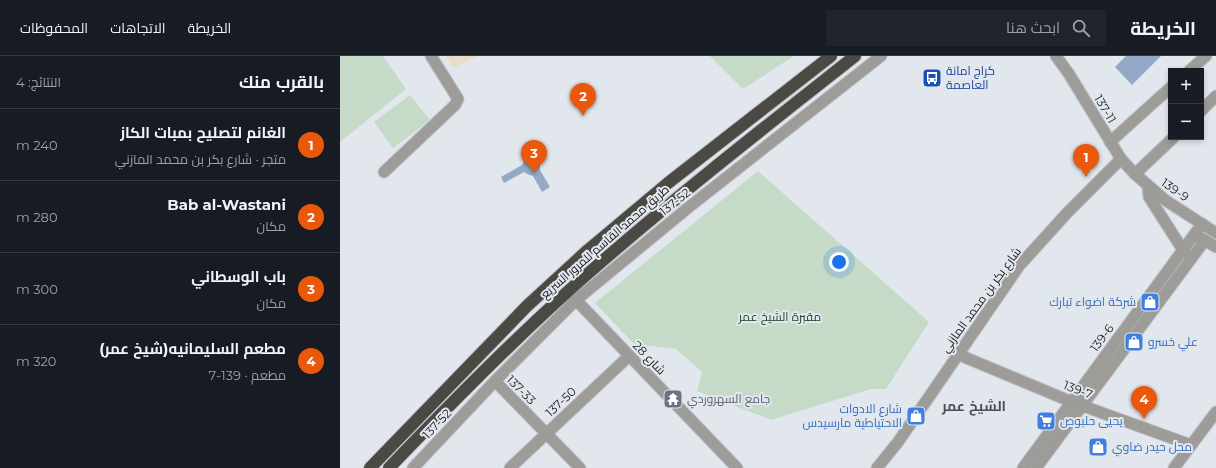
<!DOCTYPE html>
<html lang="ar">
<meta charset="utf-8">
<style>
:root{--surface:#171b24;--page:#20242c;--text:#f1f3f6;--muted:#9ea1a6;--line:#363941;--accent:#ea580c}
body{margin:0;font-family:Montserrat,Cairo,sans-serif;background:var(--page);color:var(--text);direction:rtl}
.controls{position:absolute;right:12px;top:12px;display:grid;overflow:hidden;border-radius:0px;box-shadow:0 2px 6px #0003}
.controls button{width:36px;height:36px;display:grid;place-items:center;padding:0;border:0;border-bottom:1px solid var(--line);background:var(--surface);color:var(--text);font:20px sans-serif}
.you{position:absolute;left:499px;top:206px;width:14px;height:14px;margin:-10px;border:3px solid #fff;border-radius:50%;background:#1a73e8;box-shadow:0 0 0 6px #1a73e833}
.badge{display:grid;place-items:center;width:26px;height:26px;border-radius:50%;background:var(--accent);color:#fff;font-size:13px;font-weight:700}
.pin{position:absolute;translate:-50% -33px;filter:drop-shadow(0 1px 2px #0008)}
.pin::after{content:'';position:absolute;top:21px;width:14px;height:12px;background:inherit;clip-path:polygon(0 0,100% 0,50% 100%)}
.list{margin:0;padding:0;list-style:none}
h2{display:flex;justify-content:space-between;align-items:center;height:52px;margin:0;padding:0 16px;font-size:17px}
h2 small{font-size:13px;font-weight:400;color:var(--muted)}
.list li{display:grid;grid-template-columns:26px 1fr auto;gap:12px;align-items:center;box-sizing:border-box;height:72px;padding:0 16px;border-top:1px solid var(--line)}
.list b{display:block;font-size:15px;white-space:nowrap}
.list p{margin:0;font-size:13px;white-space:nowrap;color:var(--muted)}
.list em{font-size:13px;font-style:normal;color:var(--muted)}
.icon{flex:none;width:22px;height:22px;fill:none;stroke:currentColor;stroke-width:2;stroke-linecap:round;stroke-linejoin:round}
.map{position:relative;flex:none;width:876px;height:412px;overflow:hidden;direction:ltr}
header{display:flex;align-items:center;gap:24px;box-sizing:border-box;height:56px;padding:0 20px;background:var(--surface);border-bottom:1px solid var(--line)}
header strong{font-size:19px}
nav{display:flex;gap:22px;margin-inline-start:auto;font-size:14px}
.search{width:280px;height:36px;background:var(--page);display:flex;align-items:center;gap:10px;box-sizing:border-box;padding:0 14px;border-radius:0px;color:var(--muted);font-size:15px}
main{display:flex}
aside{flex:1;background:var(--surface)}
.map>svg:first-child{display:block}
.industrial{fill:#e6dcc7}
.green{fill:#c6dac8}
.building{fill:#93a9c7}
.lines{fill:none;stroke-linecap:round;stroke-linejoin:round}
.minor-casing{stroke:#bec2c8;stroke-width:13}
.highway-casing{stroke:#bec2c8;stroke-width:14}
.minor{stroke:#9d9c99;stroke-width:11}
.highway{stroke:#4b4943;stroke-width:12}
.labels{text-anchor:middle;stroke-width:4;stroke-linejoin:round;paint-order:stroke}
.transit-label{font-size:12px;fill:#164399;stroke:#e2e7ee;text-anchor:start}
.street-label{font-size:12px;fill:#181a1c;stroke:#e2e7ee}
.shop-label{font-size:12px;fill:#366cbe;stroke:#e2e7ee;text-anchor:start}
.park-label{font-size:12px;fill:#174722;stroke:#e2e7ee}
.worship-label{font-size:12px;fill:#5b616d;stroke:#e2e7ee;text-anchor:start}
.quarter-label{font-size:14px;font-weight:bold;fill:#4a4e53;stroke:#e2e7ee}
</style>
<header>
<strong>الخريطة</strong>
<div class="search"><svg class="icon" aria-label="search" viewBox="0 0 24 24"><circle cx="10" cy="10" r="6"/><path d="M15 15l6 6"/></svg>ابحث هنا</div>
<nav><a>الخريطة</a><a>الاتجاهات</a><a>المحفوظات</a></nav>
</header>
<main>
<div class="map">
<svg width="876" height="412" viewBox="0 0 876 412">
<rect width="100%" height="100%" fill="#e2e7ee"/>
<path class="industrial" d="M106 0H138L113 12Z"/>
<g class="green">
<path d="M0 0H43L66 33 0 86Z"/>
<path d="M370 0H454L403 33Z"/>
<path d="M70 39 90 64 53 92 34 66Z"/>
<path d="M418 115 589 266 546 333H531L431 364 357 335 362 316 336 293 294 288 255 247Z"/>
</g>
<g class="building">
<path d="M786 0H821L792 29 775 11Z"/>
<path d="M189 101H195L200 105V114L210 131 202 136 193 120 187 118 184 116 164 127 161 121 182 109 184 105Z"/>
</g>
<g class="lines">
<defs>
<g id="minor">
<path d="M716 0 729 18 781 103 795 118 825 144 876 177"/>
<path d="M849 15 866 0"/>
<path d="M861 55 876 40"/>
<path d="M770 86 831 31"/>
<path d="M44 116 115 49 118 43 91 0"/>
<path d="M795 118 834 81"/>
<path d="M808 131 809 141 843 194 848 198"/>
<path d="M859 181 876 191"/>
<path d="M236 244 397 412"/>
<path d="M617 298 732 346 851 389"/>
<path d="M155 325 240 412"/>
<path d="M73 412 155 325 236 244 349 151 541 0"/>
<path d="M170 412 289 300"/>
<path d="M537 412 558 386 679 210 727 157 781 103"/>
<path d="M683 412 862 168"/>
<path d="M696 412 865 184"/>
<path d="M834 412 876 356"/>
</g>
<g id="highway">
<path d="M30 412 187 250 248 194 328 127 491 0"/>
<path d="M49 412C117 341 186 271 260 207 343 135 429 68 515 0"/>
</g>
</defs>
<use href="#minor" class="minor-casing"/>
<use href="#highway" class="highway-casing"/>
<use href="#minor" class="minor"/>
<use href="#highway" class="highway"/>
</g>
<defs>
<symbol id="bus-square" viewBox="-11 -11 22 22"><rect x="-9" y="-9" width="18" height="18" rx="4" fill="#1a4fb4" stroke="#e2e7ee"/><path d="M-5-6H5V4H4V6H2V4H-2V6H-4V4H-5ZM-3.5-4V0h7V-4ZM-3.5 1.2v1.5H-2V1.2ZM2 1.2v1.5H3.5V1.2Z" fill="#fff"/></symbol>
<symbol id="shop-square" viewBox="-11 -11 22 22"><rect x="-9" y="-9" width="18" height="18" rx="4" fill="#3f7fe0" stroke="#e2e7ee"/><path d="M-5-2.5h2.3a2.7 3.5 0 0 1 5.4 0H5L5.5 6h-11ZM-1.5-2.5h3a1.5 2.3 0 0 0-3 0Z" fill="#fff"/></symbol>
<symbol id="temple-square" viewBox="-11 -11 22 22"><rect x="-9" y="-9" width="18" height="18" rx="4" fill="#6b7280" stroke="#e2e7ee"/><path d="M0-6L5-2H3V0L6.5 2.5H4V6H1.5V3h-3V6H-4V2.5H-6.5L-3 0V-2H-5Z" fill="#fff"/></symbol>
<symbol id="supermarket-square" viewBox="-11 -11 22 22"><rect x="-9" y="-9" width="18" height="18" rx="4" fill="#3f7fe0" stroke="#e2e7ee"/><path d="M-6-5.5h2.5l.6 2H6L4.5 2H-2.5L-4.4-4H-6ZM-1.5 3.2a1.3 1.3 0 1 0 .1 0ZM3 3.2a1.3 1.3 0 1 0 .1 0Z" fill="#fff"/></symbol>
</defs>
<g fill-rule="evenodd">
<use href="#bus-square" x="581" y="11" width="22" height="22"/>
<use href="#shop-square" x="799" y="235" width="22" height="22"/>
<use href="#shop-square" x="783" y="275" width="22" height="22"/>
<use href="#temple-square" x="322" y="332" width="22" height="22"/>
<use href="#shop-square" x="565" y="349" width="22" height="22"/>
<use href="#supermarket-square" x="695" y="354" width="22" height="22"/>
<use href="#shop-square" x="747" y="380" width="22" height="22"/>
</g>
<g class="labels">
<g class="transit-label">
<text x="606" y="19">كراج امانة<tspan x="606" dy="14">العاصمة</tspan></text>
</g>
<g class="street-label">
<text transform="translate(765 53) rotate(59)" y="4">137-11</text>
<text transform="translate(835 134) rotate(35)" y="4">139-9</text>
<text transform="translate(335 146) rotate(-39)" y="4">137-52</text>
<text transform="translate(265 186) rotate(-41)" y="4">طريق محمد القاسم للمرور السريع</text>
<text transform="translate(641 244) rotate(-54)" y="4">شارع بكر بن محمد المازني</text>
<text transform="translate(762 282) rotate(-54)" y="4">139-6</text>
<text transform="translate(309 302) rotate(46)" y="4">شارع 28</text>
<text transform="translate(181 334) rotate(45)" y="4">137-33</text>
<text transform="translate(738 334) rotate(21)" y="4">139-7</text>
<text transform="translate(221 346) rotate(-43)" y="4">137-50</text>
<text transform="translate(97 368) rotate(-47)" y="4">137-52</text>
</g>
<g class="shop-label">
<text x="796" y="250" text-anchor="end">شركة اضواء تبارك</text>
<text x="808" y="290">علي خسرو</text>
<text x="562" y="357" text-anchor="end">شارع الادوات<tspan x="562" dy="14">الاحتياطية مارسيدس</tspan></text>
<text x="720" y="369">يحيى حلبوص</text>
<text x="772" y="395">محل حيدر ضاوي</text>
</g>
<g class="park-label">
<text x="440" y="265">مقبرة الشيخ عمر</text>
</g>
<g class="worship-label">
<text x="347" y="347">جامع السهروردي</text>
</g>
<g class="quarter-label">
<text x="634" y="355">الشيخ عمر</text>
</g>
</g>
</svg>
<div class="controls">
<button>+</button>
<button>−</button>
</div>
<div class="you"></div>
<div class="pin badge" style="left:746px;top:121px">1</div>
<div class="pin badge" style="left:243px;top:60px">2</div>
<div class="pin badge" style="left:194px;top:117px">3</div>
<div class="pin badge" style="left:804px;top:363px">4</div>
</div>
<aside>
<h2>بالقرب منك<small>النتائج: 4</small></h2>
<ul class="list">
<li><span class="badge">1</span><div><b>الغانم لتصليح بمبات الكاز</b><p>متجر · شارع بكر بن محمد المازني</p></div><em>240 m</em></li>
<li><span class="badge">2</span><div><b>Bab al-Wastani</b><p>مكان</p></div><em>280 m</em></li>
<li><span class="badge">3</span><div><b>باب الوسطاني</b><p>مكان</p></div><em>300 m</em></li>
<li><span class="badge">4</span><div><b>مطعم السليمانيه(شيخ عمر)</b><p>مطعم · 139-7</p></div><em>320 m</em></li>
</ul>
</aside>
</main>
